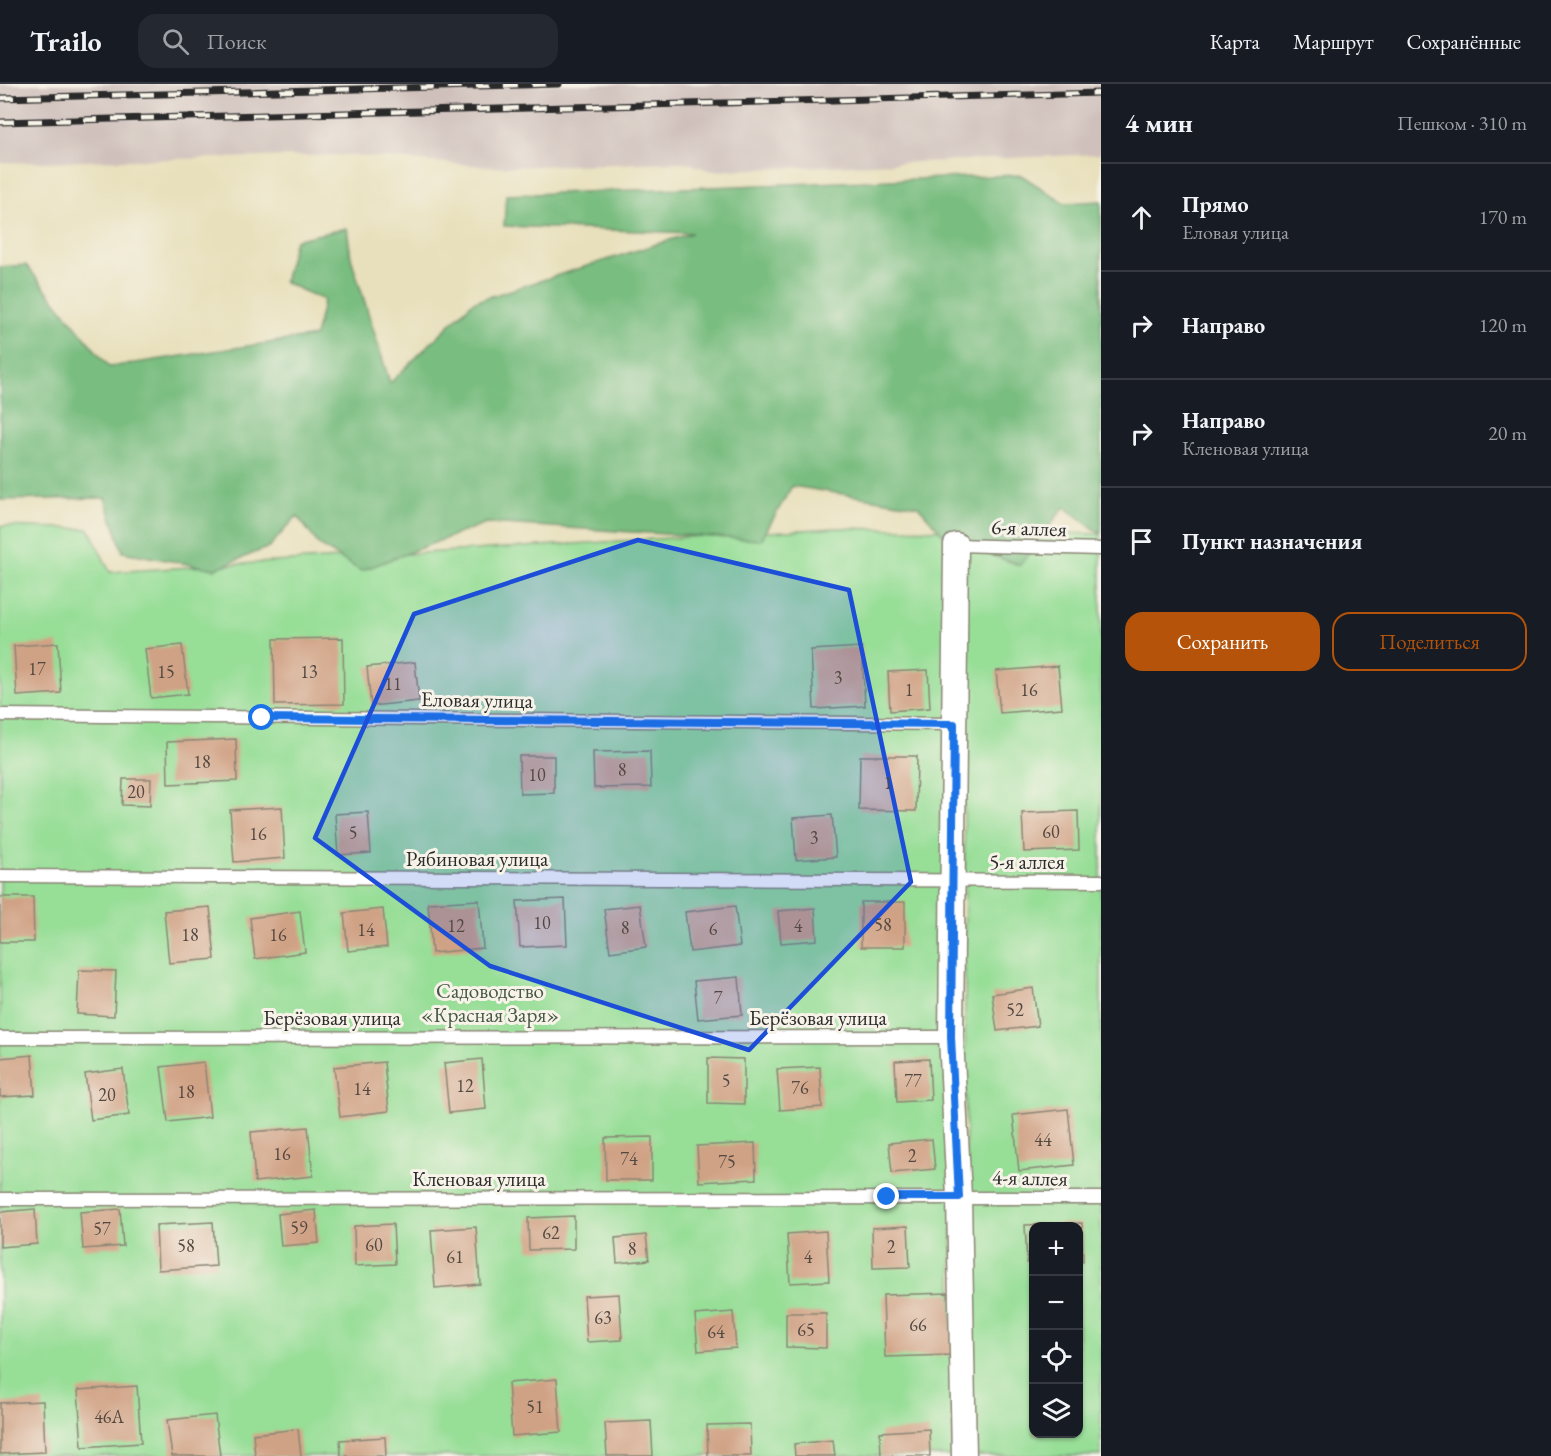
<!DOCTYPE html>
<html lang="ru">
<meta charset="utf-8">
<style>
:root{--surface:#171b24;--page:#242831;--text:#f1f3f6;--muted:#9ea1a6;--line:#363941;--accent:#b45309}
body{margin:0;font-family:"EB Garamond",serif;background:var(--page);color:var(--text)}
.controls{position:absolute;right:18px;bottom:18px;display:grid;overflow:hidden;border-radius:12px;box-shadow:0 2px 4px #0004}
.controls button{width:54px;height:54px;display:grid;place-items:center;padding:0;border:0;border-bottom:2px solid var(--line);background:var(--surface);color:var(--text);font:30px sans-serif}
.stop{position:absolute;width:18px;height:18px;margin:-14px;border:4px solid #1a73e8;border-radius:50%;background:#fff}
.stop.end{background:#1a73e8;border-color:#fff;box-shadow:0 2px 6px #0008}
.list{margin:0;padding:0;list-style:none}
h2{display:flex;justify-content:space-between;align-items:center;height:78px;margin:0;padding:0 24px;font-size:26px}
h2 small{font-size:20px;font-weight:400;color:var(--muted)}
.list li{display:grid;grid-template-columns:39px 1fr auto;gap:18px;align-items:center;box-sizing:border-box;height:108px;padding:0 24px;border-top:2px solid var(--line)}
.list b{display:block;font-size:22px;white-space:nowrap}
.list p{margin:0;font-size:20px;white-space:nowrap;color:var(--muted)}
.list em{font-size:20px;font-style:normal;color:var(--muted)}
.actions{display:flex;gap:12px;padding:18px 24px}
.actions a{flex:1;padding:14px 0;border:2px solid var(--accent);border-radius:18px;text-align:center;font-size:21px;color:var(--accent)}
.actions .main{background:var(--accent);color:#fff}
.icon{flex:none;width:33px;height:33px;fill:none;stroke:currentColor;stroke-width:2;stroke-linecap:round;stroke-linejoin:round}
.map{position:relative;flex:none;width:1101px;height:1372px;overflow:hidden}
header{display:flex;align-items:center;gap:36px;box-sizing:border-box;height:84px;padding:0 30px;background:var(--surface);border-bottom:2px solid var(--line)}
header strong{font-size:28px}
nav{display:flex;gap:33px;margin-inline-start:auto;font-size:21px}
.search{width:420px;height:54px;background:var(--page);display:flex;align-items:center;gap:15px;box-sizing:border-box;padding:0 21px;border-radius:18px;color:var(--muted);font-size:22px}
main{display:flex}
aside{flex:1;background:var(--surface)}
.map>svg:first-child{display:block}
.industrial{fill:#cfc0bb}
.green{fill:#97de97;stroke:#618461;stroke-width:1.5;fill-rule:evenodd}
.forest{fill:#79bd80;stroke:#527456;stroke-width:1.5}
.building{fill:#d0a285}
.lines{fill:none;stroke-linecap:round;stroke-linejoin:round}
.service-casing{stroke:#8a8674;stroke-width:15}
.minor-casing{stroke:#8a8674;stroke-width:27}
.service{stroke:#fff;stroke-width:12}
.minor{stroke:#fff;stroke-width:24}
.rail-casing{stroke:#2b2b2b;stroke-width:7}
.rail{stroke:#f7f3e8;stroke-width:4.5;stroke-dasharray:14;stroke-linecap:butt}
.route{stroke:#1a73e8;stroke-width:8}
.marked{fill:#1d4ed8;fill-opacity:0.2;stroke:#1d4ed8;stroke-width:4.5;stroke-linejoin:round}
.labels{text-anchor:middle;stroke-width:6;stroke-linejoin:round;paint-order:stroke}
.number-label{font-size:18px;fill:#544942}
.street-label{font-size:21px;fill:#2b2b2b;stroke:#f7f3e8}
.park-label{font-size:21px;fill:#465846;stroke:#f7f3e8}
</style>
<header>
<strong>Trailo</strong>
<div class="search"><svg class="icon" aria-label="search" viewBox="0 0 24 24"><circle cx="10" cy="10" r="6"/><path d="M15 15l6 6"/></svg>Поиск</div>
<nav><a>Карта</a><a>Маршрут</a><a>Сохранённые</a></nav>
</header>
<main>
<div class="map">
<svg width="1101" height="1372" viewBox="0 0 1101 1372">
<rect width="100%" height="100%" fill="#f7f3e8"/>
<filter id="ink" filterUnits="userSpaceOnUse"><feTurbulence type="fractalNoise" baseFrequency=".0167" numOctaves="2"/><feDisplacementMap in="SourceGraphic" scale="12" xChannelSelector="R" yChannelSelector="G"/><feConvolveMatrix kernelMatrix="1 2 1 2 8 2 1 2 1" color-interpolation-filters="sRGB"/></filter>
<filter id="wash" filterUnits="userSpaceOnUse"><feTurbulence type="fractalNoise" baseFrequency=".008" numOctaves="4" result="noise"/><feDisplacementMap in="SourceGraphic" scale="24" xChannelSelector="R" yChannelSelector="G"/><feGaussianBlur stdDeviation="1.35" result="paint"/><feColorMatrix in="noise" values="0 0 0 0 0 0 0 0 0 0 0 0 0 0 0 0 0 1.4 0 .05"/><feComposite in="paint" operator="in"/></filter>
<g filter="url(#wash)">
<rect width="100%" height="100%" fill="#e8e0bc"/>
<path class="industrial" d="M0 0H1101V70L712 87 685 78 497 83 344 71 0 79Z"/>
<g class="green">
<path d="M0 442 89 445 110 488 836 444 949 446 953 1372H0Z"/>
<path d="M963 447 1101 450V1372H967ZM1034 1142H1078V1350H1034Z"/>
</g>
<path class="forest" d="M1021 91 1064 119 1101 117V450L1064 423 1020 481 948 456 918 422 792 402 761 456 486 439 361 487 319 461 297 432 269 463 215 485 123 468 105 414 0 416V183L26 181 109 283 315 252 324 216 284 198 295 156 347 144 351 174 390 299 473 218 692 149 504 142 506 111Z"/>
<g id="blocks">
<g class="building">
<path d="M343 554 344 620 275 621 274 555Z"/>
<path d="M58 559 61 609 17 612 14 562Z"/>
<path d="M182 561 188 610 151 614 145 565Z"/>
<path d="M862 563 865 622 814 625 811 566Z"/>
<path d="M415 578 419 617 371 622 367 583Z"/>
<path d="M1058 582 1062 624 1000 629 996 587Z"/>
<path d="M928 586 930 624 890 627 888 588Z"/>
<path d="M236 655 237 697 168 700 167 658Z"/>
<path d="M650 667 651 703 594 704 593 668Z"/>
<path d="M519 672H554V709L520 710Z"/>
<path d="M860 672H917L916 727 859 726Z"/>
<path d="M123 695H151L150 722 122 721Z"/>
<path d="M282 723 285 774 234 778 230 726Z"/>
<path d="M1078 727 1079 766 1024 768 1022 729Z"/>
<path d="M368 728 371 769 338 771 335 730Z"/>
<path d="M832 731 836 773 796 776 793 734Z"/>
<path d="M0 813H33L34 858H0Z"/>
<path d="M565 815 567 861 520 863 517 817Z"/>
<path d="M479 816 483 864 432 869 428 819Z"/>
<rect x="861" y="818" width="44" height="45"/>
<path d="M640 821 646 863 610 868 604 825Z"/>
<path d="M735 822 740 862 690 868 685 828Z"/>
<path d="M210 823 215 875 169 879 164 827Z"/>
<path d="M815 824 817 856 781 859 778 827Z"/>
<path d="M383 825 387 863 348 867 344 829Z"/>
<path d="M300 827 305 868 255 875 250 834Z"/>
<path d="M79 886 116 887 114 932 77 930Z"/>
<path d="M739 893 742 931 698 935 694 897Z"/>
<path d="M1033 904 1038 942 997 947 992 910Z"/>
<path d="M32 971 35 1011 0 1013V974Z"/>
<path d="M708 974 744 975V1020L708 1019Z"/>
<path d="M482 975 486 1025 449 1029 444 979Z"/>
<path d="M929 975 931 1016 897 1018 895 977Z"/>
<path d="M204 978 210 1033 168 1038 161 983Z"/>
<path d="M384 978 389 1027 340 1033 334 983Z"/>
<path d="M820 983 822 1023 780 1026 777 985Z"/>
<path d="M123 985 129 1031 91 1036 85 990Z"/>
<path d="M1068 1025 1074 1081 1019 1087 1013 1031Z"/>
<path d="M308 1043 313 1092 255 1098 251 1048Z"/>
<path d="M652 1053V1096H606L605 1054Z"/>
<path d="M932 1055 935 1085 892 1089 889 1059Z"/>
<path d="M755 1059 756 1095 699 1098 697 1062Z"/>
<path d="M35 1125 37 1160 0 1163V1128Z"/>
<path d="M120 1125 123 1162 83 1165 80 1128Z"/>
<path d="M316 1126 319 1159 281 1162 278 1130Z"/>
<path d="M574 1132V1165L529 1166 528 1134Z"/>
<path d="M213 1138 216 1182 158 1186 156 1141Z"/>
<path d="M1082 1139 1083 1177H1078V1142H1034V1178L1027 1179 1025 1141Z"/>
<path d="M393 1140 395 1180 355 1182 354 1142Z"/>
<path d="M908 1142 910 1183 873 1184 872 1144Z"/>
<path d="M476 1143 480 1200 435 1204 431 1146Z"/>
<path d="M826 1147 829 1197 790 1199 787 1150Z"/>
<path d="M646 1151 649 1176 617 1179 615 1154Z"/>
<path d="M950 1209 953 1271 885 1273 883 1211Z"/>
<path d="M619 1210 622 1256 587 1258 584 1212Z"/>
<path d="M733 1228 736 1264 698 1267 695 1231Z"/>
<path d="M786 1229H826V1264L786 1263Z"/>
<path d="M557 1295 561 1348 512 1352 508 1299Z"/>
<path d="M137 1302 141 1359 82 1363 78 1306Z"/>
<path d="M43 1317 45 1368 0 1370V1319Z"/>
<path d="M215 1331 220 1372H172L167 1336Z"/>
<path d="M651 1337 653 1372H607L605 1339Z"/>
<path d="M750 1340 751 1372H708L707 1341Z"/>
<path d="M298 1345 301 1372H255L253 1350Z"/>
<path d="M929 1345 930 1372H881L880 1348Z"/>
<path d="M385 1353 386 1372H341L340 1356Z"/>
<path d="M833 1356 835 1372H795L794 1360Z"/>
</g>
</g>
</g>
<g filter="url(#ink)">
<use href="#blocks" fill-opacity="0" stroke="#8a8674" stroke-width="1.5"/>
<g class="lines">
<defs>
<g id="service">
<path d="M956 461 1101 465"/>
<path d="M0 631 954 640"/>
<path d="M0 792 1101 797"/>
<path d="M0 954 951 953"/>
<path d="M0 1115 1101 1114"/>
</g>
<path id="minor" d="M956 461 951 953 959 1113 964 1372"/>
</defs>
<use href="#service" class="service-casing"/>
<use href="#minor" class="minor-casing"/>
<use href="#service" class="service"/>
<use href="#minor" class="minor"/>
<defs>
<g id="rail">
<path d="M0 14 559 0"/>
<path d="M0 38 1101 9"/>
</g>
</defs>
<use href="#rail" class="rail-casing"/>
<use href="#rail" class="rail"/>
</g>
</g>
<g class="lines" filter="url(#ink)">
<path class="route" d="M262 634 954 640 951 953 959 1113H887"/>
</g>
<path class="marked" d="M638 456 849 506 911 798 749 966 490 882 315 754 414 530Z"/>
<g class="labels">
<g class="number-label">
<text x="37" y="591">17</text>
<text x="166" y="594">15</text>
<text x="309" y="594">13</text>
<text x="838" y="600">3</text>
<text x="393" y="606">11</text>
<text x="909" y="612">1</text>
<text x="1029" y="612">16</text>
<text x="202" y="684">18</text>
<text x="622" y="692">8</text>
<text x="537" y="697">10</text>
<text x="888" y="705">1</text>
<text x="136" y="714">20</text>
<text x="1051" y="754">60</text>
<text x="353" y="755">5</text>
<text x="258" y="756">16</text>
<text x="814" y="760">3</text>
<text x="542" y="845">10</text>
<text x="883" y="847">58</text>
<text x="456" y="848">12</text>
<text x="798" y="848">4</text>
<text x="625" y="850">8</text>
<text x="713" y="851">6</text>
<text x="366" y="852">14</text>
<text x="190" y="857">18</text>
<text x="278" y="857">16</text>
<text x="718" y="920">7</text>
<text x="1015" y="932">52</text>
<text x="726" y="1003">5</text>
<text x="913" y="1003">77</text>
<text x="465" y="1008">12</text>
<text x="800" y="1010">76</text>
<text x="362" y="1011">14</text>
<text x="186" y="1014">18</text>
<text x="107" y="1017">20</text>
<text x="1043" y="1062">44</text>
<text x="282" y="1076">16</text>
<text x="912" y="1078">2</text>
<text x="629" y="1081">74</text>
<text x="727" y="1084">75</text>
<text x="299" y="1150">59</text>
<text x="102" y="1151">57</text>
<text x="551" y="1155">62</text>
<text x="374" y="1167">60</text>
<text x="186" y="1168">58</text>
<text x="891" y="1169">2</text>
<text x="632" y="1171">8</text>
<text x="455" y="1179">61</text>
<text x="808" y="1179">4</text>
<text x="603" y="1240">63</text>
<text x="918" y="1247">66</text>
<text x="806" y="1252">65</text>
<text x="716" y="1254">64</text>
<text x="535" y="1329">51</text>
<text x="109" y="1339">46А</text>
</g>
<g class="street-label">
<text transform="translate(1029 444) rotate(2)" y="7">6-я аллея</text>
<text transform="translate(477 616) rotate(1)" y="7">Еловая улица</text>
<text x="477" y="782">Рябиновая улица</text>
<text x="1027" y="785">5-я аллея</text>
<text x="332" y="941">Берёзовая улица</text>
<text x="818" y="941">Берёзовая улица</text>
<text transform="translate(1030 1094) rotate(1)" y="7">4-я аллея</text>
<text x="479" y="1102">Кленовая улица</text>
</g>
<g class="park-label">
<text x="490" y="914">Садоводство<tspan x="490" dy="24">«Красная Заря»</tspan></text>
</g>
</g>
</svg>
<div class="controls">
<button>+</button>
<button>−</button>
<button><svg class="icon" aria-label="locate" viewBox="0 0 24 24"><circle cx="12" cy="12" r="6"/><path d="M12 2v4M12 18v4M2 12h4M18 12h4"/></svg></button>
<button><svg class="icon" aria-label="layers" viewBox="0 0 24 24"><path d="M12 4l9 5-9 5-9-5zM3 14l9 5 9-5"/></svg></button>
</div>
<div class="stop" style="left:262px;top:634px"></div>
<div class="stop end" style="left:887px;top:1113px"></div>
</div>
<aside>
<h2>4 мин<small>Пешком · 310 m</small></h2>
<ul class="list">
<li><svg class="icon" aria-label="ahead" viewBox="0 0 24 24"><path d="M12 20V5M6 11l6-6 6 6"/></svg><div><b>Прямо</b><p>Еловая улица</p></div><em>170 m</em></li>
<li><svg class="icon" aria-label="right" viewBox="0 0 24 24"><path d="M7 20v-9h11M14 6l5 5-5 5"/></svg><div><b>Направо</b></div><em>120 m</em></li>
<li><svg class="icon" aria-label="right" viewBox="0 0 24 24"><path d="M7 20v-9h11M14 6l5 5-5 5"/></svg><div><b>Направо</b><p>Кленовая улица</p></div><em>20 m</em></li>
<li><svg class="icon" aria-label="arrive" viewBox="0 0 24 24"><path d="M6 21V4h12l-3 4 3 4H6"/></svg><div><b>Пункт назначения</b></div></li>
</ul>
<div class="actions"><a class="main">Сохранить</a><a>Поделиться</a></div>
</aside>
</main>
